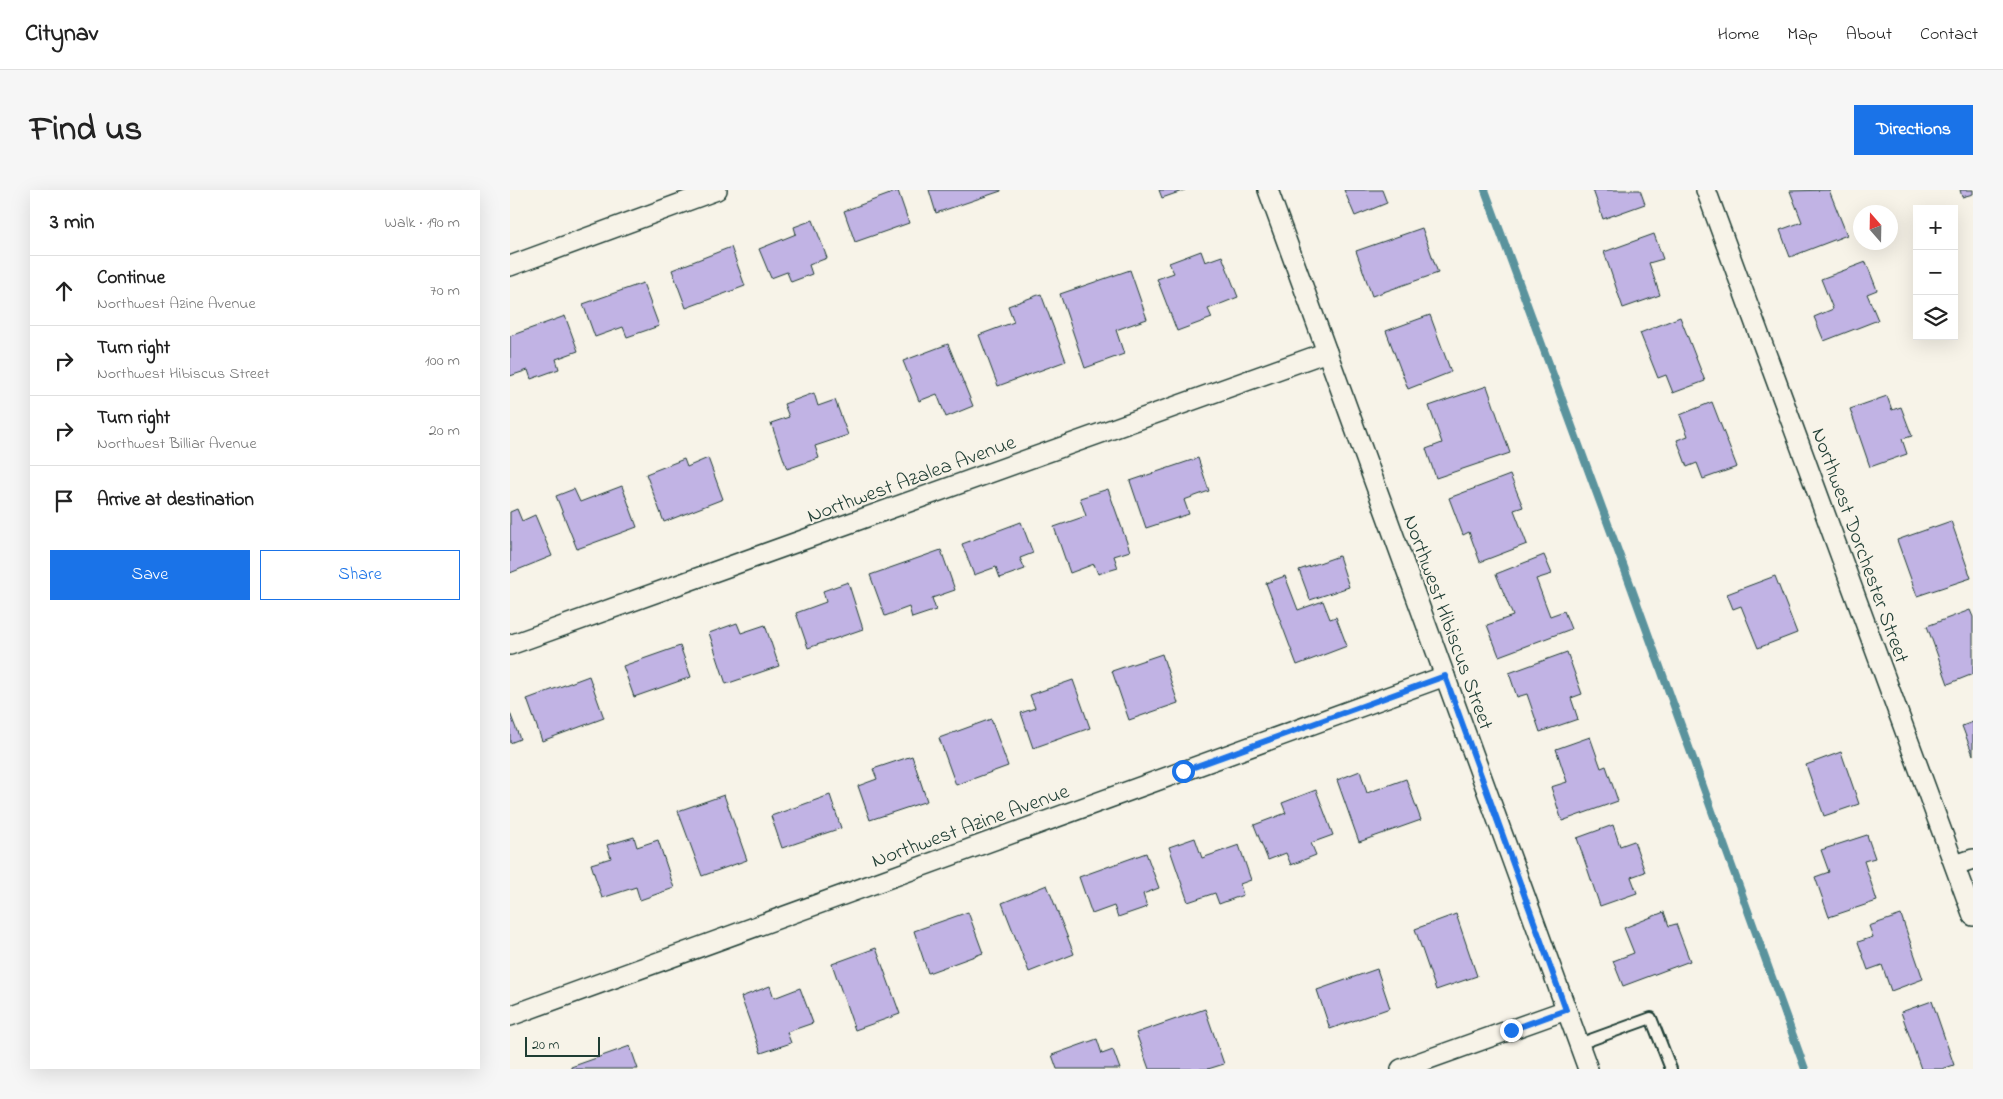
<!DOCTYPE html>
<meta charset="utf-8">
<style>
:root{--surface:#fff;--page:#f6f6f6;--text:#222;--muted:#767676;--line:#e0e0e0;--accent:#1a73e8}
body{margin:0;font-family:"Indie Flower",sans-serif;background:var(--page);color:var(--text)}
.controls{position:absolute;right:15px;top:15px;display:grid;overflow:hidden;border-radius:0px;box-shadow:0 5px 20px #0002}
.controls button{width:45px;height:45px;display:grid;place-items:center;padding:0;border:0;border-bottom:1px solid var(--line);background:var(--surface);color:var(--text);font:25px sans-serif}
.compass{position:absolute;left:1343px;top:15px;width:45px;height:45px;border-radius:50%;background:var(--surface);box-shadow:0 5px 20px #0002;rotate:340deg}
.scale{position:absolute;left:15px;bottom:12px;width:75px;box-sizing:border-box;padding-left:5px;border:2px solid #1f3d34;border-top:0;font-size:14px;line-height:18px;white-space:nowrap;color:#1f3d34;-webkit-text-stroke:4px #f7f3e8;paint-order:stroke}
.stop{position:absolute;width:15px;height:15px;margin:-11px;border:4px solid #1a73e8;border-radius:50%;background:#fff}
.stop.end{background:#1a73e8;border-color:#fff;box-shadow:0 1px 5px #0008}
.list{margin:0;padding:0;list-style:none}
h2{display:flex;justify-content:space-between;align-items:center;height:65px;margin:0;padding:0 20px;font-size:21px}
h2 small{font-size:16px;font-weight:400;color:var(--muted)}
.list li{display:grid;grid-template-columns:32px 1fr auto;gap:15px;align-items:center;box-sizing:border-box;height:70px;padding:0 20px;border-top:1px solid var(--line)}
.list b{display:block;font-size:19px;white-space:nowrap}
.list p{margin:0;font-size:16px;white-space:nowrap;color:var(--muted)}
.list em{font-size:16px;font-style:normal;color:var(--muted)}
.actions{display:flex;gap:10px;padding:15px 20px}
.actions a{flex:1;padding:11px 0;border:1px solid var(--accent);border-radius:0px;text-align:center;font-size:18px;color:var(--accent)}
.actions .main{background:var(--accent);color:#fff}
.icon{flex:none;width:28px;height:28px;fill:none;stroke:currentColor;stroke-width:2;stroke-linecap:round;stroke-linejoin:round}
.map{position:relative;flex:none;width:1463px;height:879px;overflow:hidden;border-radius:0px}
header{display:flex;align-items:center;gap:30px;box-sizing:border-box;height:70px;padding:0 25px;background:var(--surface);border-bottom:1px solid var(--line)}
header strong{font-size:24px}
nav{display:flex;gap:28px;margin-inline-start:auto;font-size:18px}
.intro{display:flex;align-items:center;justify-content:space-between;box-sizing:border-box;height:120px;padding:0 30px}
h1{margin:0;font-size:35px}
.button{padding:12px 22px;border-radius:0px;background:var(--accent);color:#fff;font-size:18px;font-weight:700}
main{display:flex;gap:30px;padding:0 30px}
aside{flex:1;background:var(--surface);border-radius:0px;box-shadow:0 5px 20px #0002}
.map>svg:first-child{display:block}
.lines{fill:none;stroke-linecap:round;stroke-linejoin:round}
.stream{stroke:#5a939d;stroke-width:8}
.building{fill:#c1b3e4;stroke:#1f3d34}
.service-casing{stroke:#1f3d34;stroke-width:14}
.minor-casing{stroke:#1f3d34;stroke-width:22}
.service{stroke:#f7f3e8;stroke-width:10}
.minor{stroke:#f7f3e8;stroke-width:19}
.route{stroke:#1a73e8;stroke-width:6}
.labels{text-anchor:middle;stroke-width:4.5;stroke-linejoin:round;paint-order:stroke}
.street-label{font-size:21px;fill:#1f3d34;stroke:#f7f3e8}
</style>
<header>
<strong>Citynav</strong>
<nav><a>Home</a><a>Map</a><a>About</a><a>Contact</a></nav>
</header>
<div class="intro"><h1>Find us</h1><a class="button">Directions</a></div>
<main>
<aside>
<h2>3 min<small>Walk · 190 m</small></h2>
<ul class="list">
<li><svg class="icon" aria-label="ahead" viewBox="0 0 24 24"><path d="M12 20V5M6 11l6-6 6 6"/></svg><div><b>Continue</b><p>Northwest Azine Avenue</p></div><em>70 m</em></li>
<li><svg class="icon" aria-label="right" viewBox="0 0 24 24"><path d="M7 20v-9h11M14 6l5 5-5 5"/></svg><div><b>Turn right</b><p>Northwest Hibiscus Street</p></div><em>100 m</em></li>
<li><svg class="icon" aria-label="right" viewBox="0 0 24 24"><path d="M7 20v-9h11M14 6l5 5-5 5"/></svg><div><b>Turn right</b><p>Northwest Billiar Avenue</p></div><em>20 m</em></li>
<li><svg class="icon" aria-label="arrive" viewBox="0 0 24 24"><path d="M6 21V4h12l-3 4 3 4H6"/></svg><div><b>Arrive at destination</b></div></li>
</ul>
<div class="actions"><a class="main">Save</a><a>Share</a></div>
</aside>
<div class="map">
<svg width="1463" height="879" viewBox="0 0 1463 879">
<rect width="100%" height="100%" fill="#f7f3e8"/>
<filter id="ink" filterUnits="userSpaceOnUse"><feTurbulence type="fractalNoise" baseFrequency=".02" numOctaves="2"/><feDisplacementMap in="SourceGraphic" scale="10" xChannelSelector="R" yChannelSelector="G"/><feConvolveMatrix kernelMatrix="1 2 1 2 8 2 1 2 1" color-interpolation-filters="sRGB"/></filter>
<g filter="url(#ink)">
<g class="lines">
<path class="stream" d="M975 0 1119 391 1295 879"/>
</g>
<g class="building">
<path d="M419 0H491V1L426 23Z"/>
<path d="M649 0H675L652 8Z"/>
<path d="M834 0H872L877 13 845 26Z"/>
<path d="M1083 0H1130L1135 14 1093 29Z"/>
<path d="M1319 0 1337 45 1280 67 1270 40 1292 32 1280 1Z"/>
<path d="M1450 0H1463V4L1452 7Z"/>
<path d="M388 1 399 33 345 52 334 21Z"/>
<path d="M303 30 317 68 299 75 302 84 281 92 277 82 261 88 249 59 286 44 284 37Z"/>
<path d="M912 38 928 83 862 106 846 61Z"/>
<path d="M1144 44 1153 69 1139 73 1150 105 1113 118 1094 62Z"/>
<path d="M221 57 235 96 176 118 162 80Z"/>
<path d="M691 61 695 72 712 66 728 107 698 119 702 128 667 141 647 89 664 83 659 73Z"/>
<path d="M1356 72 1367 100 1357 104 1368 130 1314 151 1304 127 1323 119 1311 89Z"/>
<path d="M620 80 637 129 606 140 614 164 575 178 550 104Z"/>
<path d="M133 93 149 136 117 147 113 137 85 147 73 114Z"/>
<path d="M531 104 556 171 488 196 469 145 504 132 498 116Z"/>
<path d="M920 125 941 182 898 199 876 141Z"/>
<path d="M55 126 68 161 46 169 49 179 21 189 18 180 0 186V146Z"/>
<path d="M1170 127 1195 191 1163 203 1156 185 1148 188 1130 143Z"/>
<path d="M438 154 463 216 436 227 427 204 409 211 393 171Z"/>
<path d="M977 196 1000 263 926 288 916 259 932 253 919 216Z"/>
<path d="M304 203 308 216 325 210 338 245 305 256 309 268 277 279 261 233 279 227 274 214Z"/>
<path d="M1377 206 1382 220 1391 217 1402 246 1392 249 1397 264 1360 277 1340 219Z"/>
<path d="M1202 212 1227 277 1193 289 1187 273 1177 277 1167 250 1178 246 1170 225Z"/>
<path d="M198 268 213 309 154 332 136 284 174 269 177 277Z"/>
<path d="M688 268 699 301 674 310 679 324 636 338 620 291Z"/>
<path d="M1000 285 1013 317 1004 320 1017 354 970 372 959 342 953 345 939 308Z"/>
<path d="M112 296 127 337 67 359 46 306 64 299 70 312Z"/>
<path d="M598 299 620 361 604 366 608 378 588 384 584 374 560 383 544 337 576 326 570 308Z"/>
<path d="M7 319 12 331 25 325 42 366 0 383V322Z"/>
<path d="M1441 331 1461 388 1407 406 1387 350Z"/>
<path d="M511 332 523 363 510 368 515 379 490 388 486 377 464 385 452 354Z"/>
<path d="M431 360 445 400 422 408 426 420 402 428 399 417 375 426 360 385Z"/>
<path d="M1034 365 1042 384 1026 389 1040 426 1054 421 1061 439 989 466 977 435 1003 426 986 384Z"/>
<path d="M829 366 839 397 800 410 789 380Z"/>
<path d="M775 386 788 420 813 411 820 429 826 427 837 456 787 475 756 393Z"/>
<path d="M1265 386 1287 443 1248 458 1231 416 1223 419 1217 404Z"/>
<path d="M338 392 353 439 298 458 286 423 316 412 313 401Z"/>
<path d="M1460 420 1463 427V484L1438 494 1417 436Z"/>
<path d="M227 433 231 443 255 435 269 476 216 494 199 443Z"/>
<path d="M170 456 181 487 124 507 113 476Z"/>
<path d="M1057 462 1072 504 1061 508 1068 529 1030 542 1017 504 1007 507 999 483Z"/>
<path d="M652 464 668 513 619 530 602 481Z"/>
<path d="M79 486 94 528 32 551 17 509Z"/>
<path d="M563 490 580 538 523 558 511 523 525 518 520 505Z"/>
<path d="M0 523 10 549 0 553Z"/>
<path d="M481 529 498 576 446 595 429 548Z"/>
<path d="M1463 532V565L1452 536Z"/>
<path d="M1080 547 1091 578 1096 576 1108 611 1052 631 1041 597 1057 592 1046 559Z"/>
<path d="M1331 562 1349 614 1314 626 1296 575Z"/>
<path d="M402 566 417 611 360 630 348 596 367 589 363 579Z"/>
<path d="M850 581 857 603 896 589 911 630 849 652 827 590Z"/>
<path d="M806 600 823 645 801 653 806 665 781 675 776 663 758 670 744 635 776 623 772 613Z"/>
<path d="M214 605 237 670 192 686 168 621Z"/>
<path d="M320 605 331 638 272 658 261 626Z"/>
<path d="M1103 635 1110 656 1124 651 1135 682 1121 687 1127 703 1090 716 1067 648Z"/>
<path d="M1357 645 1365 668 1354 671 1367 711 1319 727 1305 687 1319 682 1311 660Z"/>
<path d="M124 647 127 657 148 650 164 698 130 710 126 697 92 708 81 674 101 668 97 655Z"/>
<path d="M685 648 692 668 729 655 741 690 730 694 733 705 709 714 705 703 678 712 659 657Z"/>
<path d="M636 663 649 698 633 704 637 717 608 727 604 716 582 724 569 687Z"/>
<path d="M537 695 564 764 519 782 492 713Z"/>
<path d="M458 722 473 763 418 783 404 741Z"/>
<path d="M1154 722 1159 736 1166 734 1180 771 1113 796 1103 771 1124 763 1114 738Z"/>
<path d="M946 724 967 786 926 800 905 739Z"/>
<path d="M1391 725 1413 789 1381 801 1372 775 1358 780 1348 752 1363 747 1359 736Z"/>
<path d="M366 758 390 824 345 840 322 774Z"/>
<path d="M867 779 880 818 820 839 807 800Z"/>
<path d="M260 796 264 808 290 798 303 833 277 842 281 853 251 863 231 807Z"/>
<path d="M1422 811 1444 875 1432 879H1411L1391 822Z"/>
<path d="M695 819 714 874 698 879H639L626 843Z"/>
<path d="M587 849 592 864 603 860 610 879H547L542 865Z"/>
<path d="M120 856 128 879H61V877Z"/>
</g>
<g class="lines">
<defs>
<path id="service" d="M1069 854 1141 828 1161 879"/>
<g id="minor">
<path d="M758 0 1078 879"/>
<path d="M1196 0 1463 726"/>
<path d="M0 76 207 0"/>
<path d="M0 455 817 162"/>
<path d="M1445 675 1463 669"/>
<path d="M0 826 935 486"/>
<path d="M891 879 1056 820"/>
</g>
</defs>
<use href="#service" class="service-casing"/>
<use href="#minor" class="minor-casing"/>
<use href="#service" class="service"/>
<use href="#minor" class="minor"/>
</g>
</g>
<g class="lines" filter="url(#ink)">
<path class="route" d="M673 581 935 486 1056 820 1001 840"/>
</g>
<g class="labels">
<g class="street-label">
<text transform="translate(401 288) rotate(-20)" y="7">Northwest Azalea Avenue</text>
<text transform="translate(1351 355) rotate(70)" y="7">Northwest Dorchester Street</text>
<text transform="translate(939 432) rotate(70)" y="7">Northwest Hibiscus Street</text>
<text transform="translate(460 635) rotate(-20)" y="7">Northwest Azine Avenue</text>
</g>
</g>
</svg>
<div class="controls">
<button>+</button>
<button>−</button>
<button><svg class="icon" aria-label="layers" viewBox="0 0 24 24"><path d="M12 4l9 5-9 5-9-5zM3 14l9 5 9-5"/></svg></button>
</div>
<svg class="compass" viewBox="-18 -18 36 36"><path d="M0-13l5 13h-10z" fill="#e53935"/><path d="M0 13l5-13h-10z" fill="#767676"/></svg>
<div class="scale">20 m</div>
<div class="stop" style="left:673px;top:581px"></div>
<div class="stop end" style="left:1001px;top:840px"></div>
</div>
</main>
